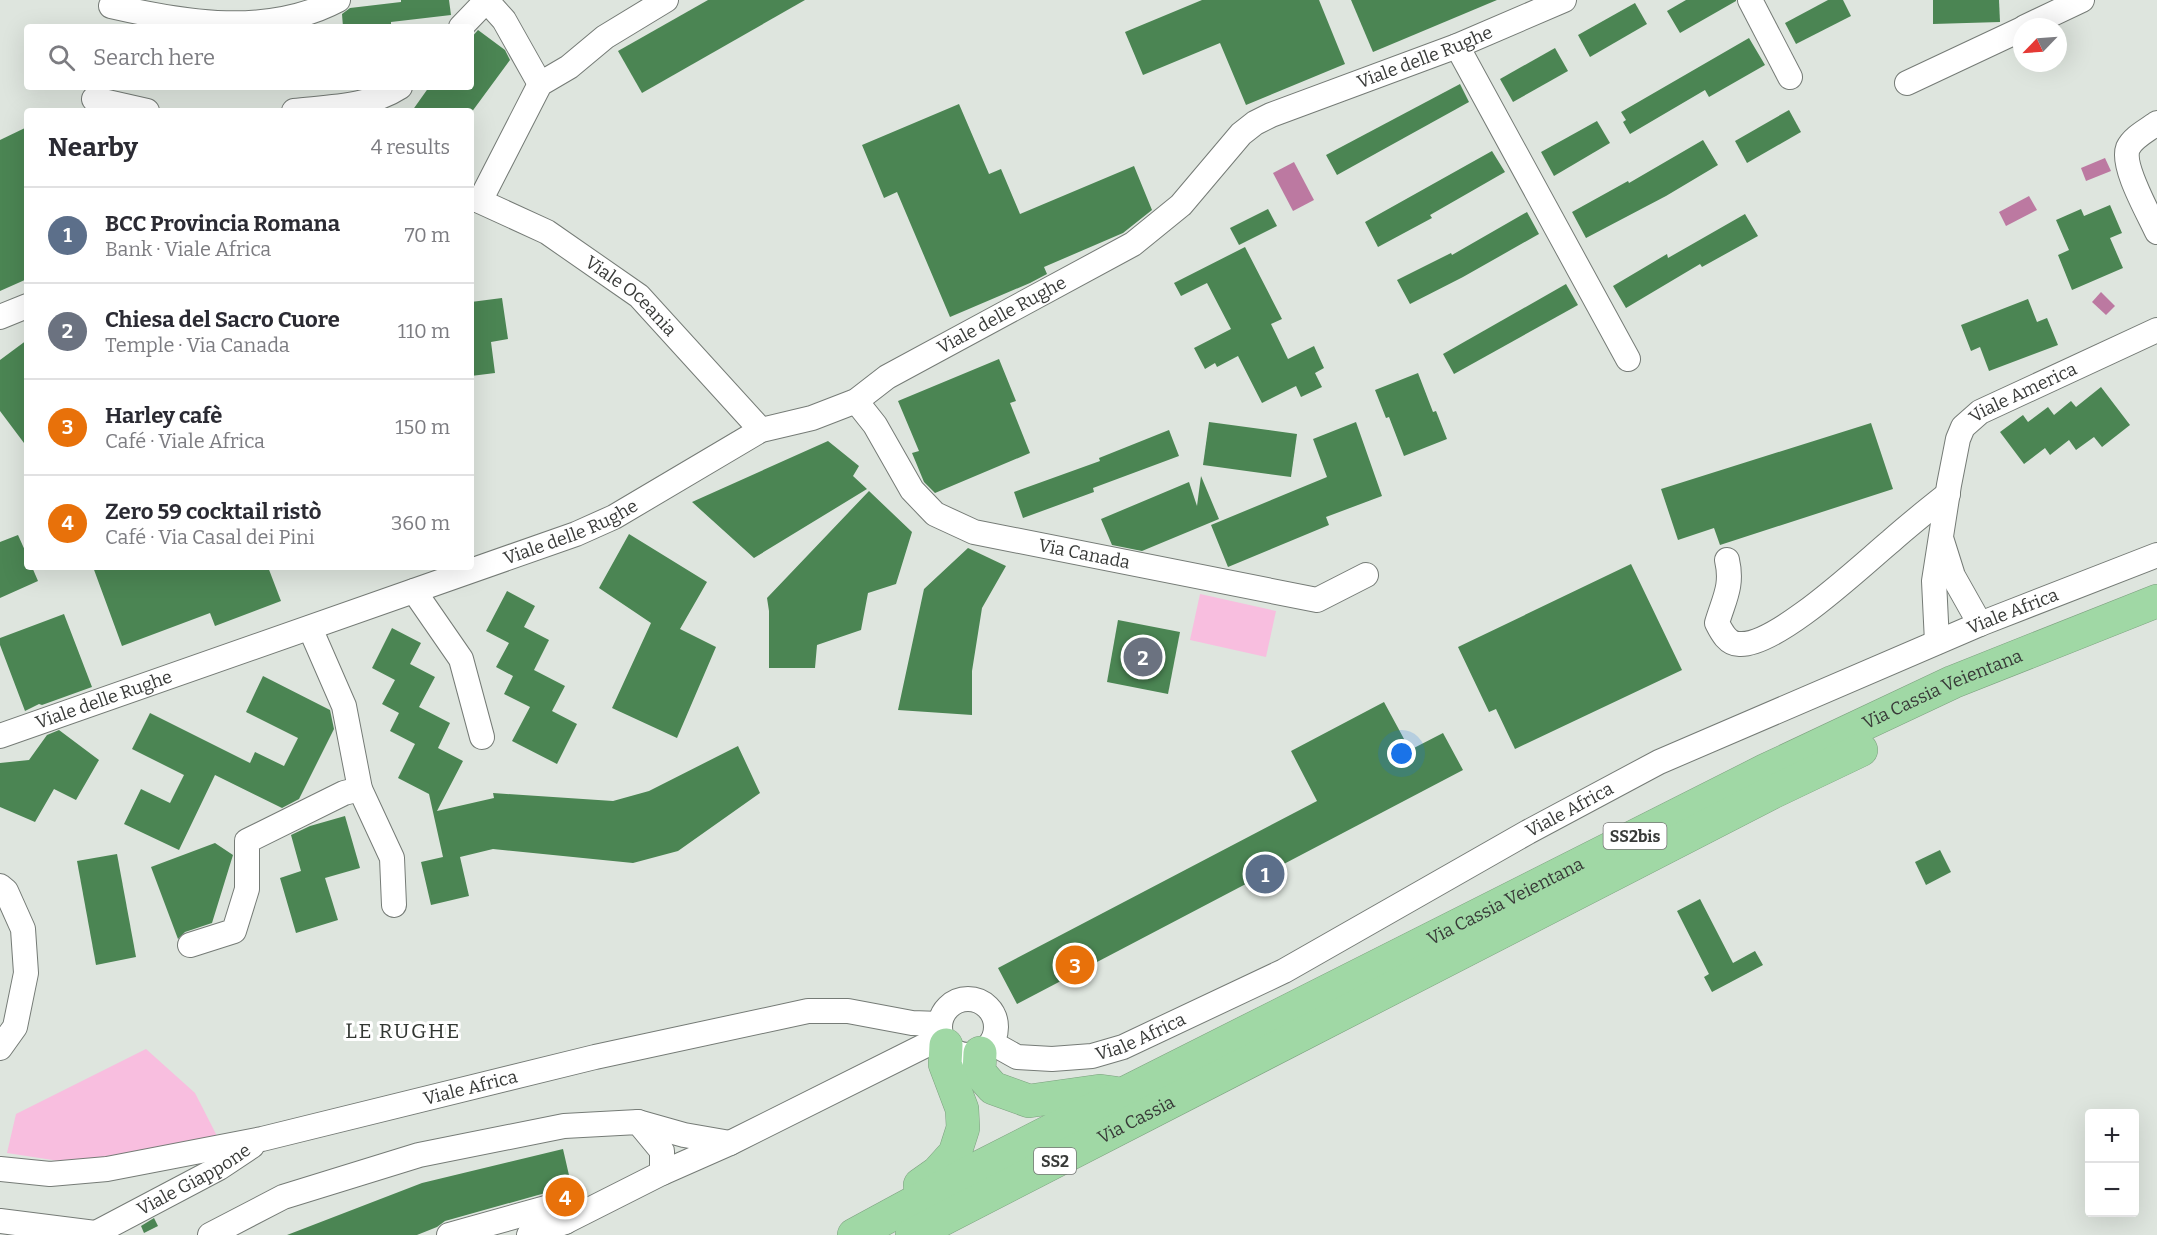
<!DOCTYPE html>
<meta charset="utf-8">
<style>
:root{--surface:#fff;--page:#f2f2f3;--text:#2b2b33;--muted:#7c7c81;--line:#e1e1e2;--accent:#b63b8d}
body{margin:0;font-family:Bitter,serif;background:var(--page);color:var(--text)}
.controls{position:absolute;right:18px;bottom:18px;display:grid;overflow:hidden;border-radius:6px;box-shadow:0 6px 24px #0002}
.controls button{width:54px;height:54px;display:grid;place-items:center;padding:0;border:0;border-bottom:2px solid var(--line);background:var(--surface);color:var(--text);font:30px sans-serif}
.compass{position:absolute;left:2013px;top:18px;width:54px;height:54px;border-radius:50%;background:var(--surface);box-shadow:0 6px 24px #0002;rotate:245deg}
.you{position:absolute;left:1402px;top:754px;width:21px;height:21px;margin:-15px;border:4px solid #fff;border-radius:50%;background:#1a73e8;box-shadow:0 0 0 9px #1a73e833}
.badge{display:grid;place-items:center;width:39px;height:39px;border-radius:50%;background:var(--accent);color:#fff;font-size:20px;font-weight:700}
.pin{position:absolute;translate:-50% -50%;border:3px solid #fff;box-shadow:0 2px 6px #0006}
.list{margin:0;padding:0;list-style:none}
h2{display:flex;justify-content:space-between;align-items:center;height:78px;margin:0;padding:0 24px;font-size:26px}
h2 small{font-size:20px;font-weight:400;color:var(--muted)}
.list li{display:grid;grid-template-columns:39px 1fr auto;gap:18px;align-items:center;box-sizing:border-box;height:96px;padding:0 24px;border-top:2px solid var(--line)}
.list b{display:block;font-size:22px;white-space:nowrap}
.list p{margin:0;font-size:20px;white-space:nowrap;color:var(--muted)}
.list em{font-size:20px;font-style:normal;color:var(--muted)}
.icon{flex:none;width:33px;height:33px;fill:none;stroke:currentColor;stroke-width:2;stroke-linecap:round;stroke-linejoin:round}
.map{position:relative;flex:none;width:2157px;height:1235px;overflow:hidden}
.search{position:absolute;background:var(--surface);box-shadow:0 6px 24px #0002;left:24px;top:24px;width:450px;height:66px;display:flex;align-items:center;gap:15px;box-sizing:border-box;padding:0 21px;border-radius:6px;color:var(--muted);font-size:22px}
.panel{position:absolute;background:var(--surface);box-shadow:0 6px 24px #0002;left:24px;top:108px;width:450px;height:462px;border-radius:6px}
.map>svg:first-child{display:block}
.green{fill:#f8bedf}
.water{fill:#bc79a1}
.building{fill:#4b8553}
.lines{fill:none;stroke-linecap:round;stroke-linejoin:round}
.minor-casing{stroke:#757b76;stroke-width:26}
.highway-casing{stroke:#7ca17f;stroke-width:34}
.minor{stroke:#fff;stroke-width:24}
.highway{stroke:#a0d8a5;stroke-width:33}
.labels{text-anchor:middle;stroke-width:6;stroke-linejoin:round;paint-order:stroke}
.shield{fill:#fff;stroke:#747574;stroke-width:1.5}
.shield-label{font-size:16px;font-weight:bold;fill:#383a38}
.street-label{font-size:18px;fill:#383a38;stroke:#fff}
.quarter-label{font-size:21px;letter-spacing:1.5px;fill:#323732;stroke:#fff}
</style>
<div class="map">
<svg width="2157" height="1235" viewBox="0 0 2157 1235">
<rect width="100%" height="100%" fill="#dee5de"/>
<g class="green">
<path d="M1200 594 1276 611 1266 657 1190 640Z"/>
<path d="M146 1049 195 1093 217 1136 72 1163 7 1153 16 1114Z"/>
</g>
<g class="water">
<path d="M2105 158 2111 171 2086 181 2081 168Z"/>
<path d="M1294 162 1314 200 1293 211 1273 173Z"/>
<path d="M2029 196 2037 210 2006 226 1999 212Z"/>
<path d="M2101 292 2115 306 2106 315 2092 302Z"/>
</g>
<g class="building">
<path d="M401 0H449L451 15 391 22V27H343L342 14 350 8 401 2Z"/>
<path d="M708 0H805L642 93 618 51Z"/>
<path d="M1202 0H1319L1345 64 1246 105 1220 43 1143 75 1125 32Z"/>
<path d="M1351 0H1497L1373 52Z"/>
<path d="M1686 0H1736V1L1680 33 1667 11Z"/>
<path d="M1828 0H1843L1851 16 1796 44 1785 23Z"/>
<path d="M1933 0H1999L2000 22 1933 24Z"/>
<path d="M1635 3 1647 24 1590 57 1578 35Z"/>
<path d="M478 30 505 50 510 60 471 113V111H412L429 87H471V38Z"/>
<path d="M1749 38 1765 65 1709 97 1705 90 1630 134 1623 122 1626 120 1621 112Z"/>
<path d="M1555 48 1568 71 1513 102 1500 79Z"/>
<path d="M1460 84 1469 102 1337 175 1326 155Z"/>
<path d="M959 104 989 174 1001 169 1020 214 1134 166 1152 210 1123 233 1044 267 1047 274 1030 283 950 317 897 192 884 198 862 145Z"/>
<path d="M1789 110 1801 132 1747 163 1735 141Z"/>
<path d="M1597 121 1610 143 1554 176 1541 152Z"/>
<path d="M27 127V279L0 291V140Z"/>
<path d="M1703 140 1718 165 1666 196 1586 238 1572 212 1628 181 1629 183Z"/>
<path d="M1492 151 1505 172 1430 215 1432 218 1378 247 1365 222Z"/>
<path d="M2110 205 2122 233 2110 238 2123 268 2072 290 2058 255 2069 250 2056 220 2081 209 2084 216Z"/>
<path d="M1268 209 1277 226 1239 245 1230 228Z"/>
<path d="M1527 212 1539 234 1463 277 1410 304 1397 280 1451 253 1452 255Z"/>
<path d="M1745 214 1758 236 1702 267 1700 264 1626 308 1613 286 1667 254 1668 258Z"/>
<path d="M1245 247 1282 319 1271 324 1288 359 1314 346 1324 368 1315 373 1322 387 1301 397 1296 386 1262 403 1238 356 1217 367 1215 363 1205 369 1194 348 1231 329 1207 283 1181 296 1174 283Z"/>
<path d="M1566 284 1578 305 1454 374 1443 354Z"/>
<path d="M502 298 508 339 491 342 495 373 471 376V302Z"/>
<path d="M2028 299 2037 322 2047 318 2058 345 1989 371 1980 347 1971 351 1961 325Z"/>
<path d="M27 340V447L0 411V360Z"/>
<path d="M999 359 1016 401 1010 403 1030 453 935 493 924 482 912 453 919 451 898 401Z"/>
<path d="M1418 373 1433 412 1436 411 1447 439 1404 456 1389 417 1386 418 1375 390Z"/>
<path d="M2101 387 2130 425 2102 447 2094 437 2076 450 2069 440 2050 455 2045 448 2024 464 2000 432 2023 415 2028 422 2048 407 2054 415 2071 401 2076 407Z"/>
<path d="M1209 422 1297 434 1291 477 1203 465Z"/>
<path d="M1356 422 1382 496 1326 517 1329 525 1228 567 1211 525 1327 477 1313 439Z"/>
<path d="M1871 423 1893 489 1720 545 1714 528 1678 540 1661 489Z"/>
<path d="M1169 430 1179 456 1093 488 1094 492 1023 518 1014 492 1100 461 1099 458Z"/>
<path d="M828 441 859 466 853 476 867 489 754 558 692 502Z"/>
<path d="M1201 476 1219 519 1142 551 1112 545 1101 519 1189 482 1197 506Z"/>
<path d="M869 491 912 532 896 584 868 593 861 630 817 645 815 668H769V611L767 598Z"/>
<path d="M629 534 707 582 680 629 716 647 677 738 612 708 651 623 599 588Z"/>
<path d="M18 535 27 555V567H32L38 581 0 598V542Z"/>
<path d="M968 548 1006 566 982 608 972 671V715L898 710 924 589Z"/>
<path d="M1631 564 1682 670 1515 749 1496 709 1489 712 1458 647Z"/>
<path d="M93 567H268L281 601 215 626 210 613 122 646Z"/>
<path d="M507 591 535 606 524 627 549 640 534 670 565 686 552 711 577 724 557 764 512 741 530 707 504 694 513 676 496 667 509 643 486 631Z"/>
<path d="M64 614 92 687 42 705 39 704 25 711 0 645V638Z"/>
<path d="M1118 620 1180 632 1168 694 1107 682Z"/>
<path d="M392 628 421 643 410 664 435 677 419 707 450 723 438 748 463 761 437 811 494 798 493 793 613 801 649 791 738 746 760 793 678 851 633 863 493 849 460 857 469 896 431 905 421 862 443 857 429 794 398 778 415 744 390 731 399 713 382 704 395 680 372 668Z"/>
<path d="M263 676 330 710 334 729 299 799 282 808 215 775 179 850 124 824 141 789 170 803 184 775 132 749 150 713 250 763 255 752 284 766 298 738 246 712Z"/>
<path d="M1384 702 1410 750 1443 733 1463 770 1017 1004 998 968 1317 801 1291 751Z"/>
<path d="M59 730 99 760 76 800 54 789 35 822 0 807V763L29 760 47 735Z"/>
<path d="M345 816 360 868 325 878 338 920 296 933 280 878 301 871 291 835 310 826Z"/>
<path d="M215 843 233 855 212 923 185 932 178 939 151 867Z"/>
<path d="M1940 850 1951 872 1926 885 1915 862Z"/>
<path d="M117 854 136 957 96 965 77 861Z"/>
<path d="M1700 899 1733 963 1755 951 1763 965 1712 992 1704 977 1709 974 1677 911Z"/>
<path d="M563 1149 574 1197 564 1190H556L445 1221 437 1227 417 1235H287L422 1183Z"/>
<path d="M154 1218 158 1226 144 1233 141 1226Z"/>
</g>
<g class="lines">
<defs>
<g id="minor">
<path d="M486 0 504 20 540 84"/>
<path d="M1750 0 1790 77"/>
<path d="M111 6C185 23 268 37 338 0"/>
<path d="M461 27 487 0"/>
<path d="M2025 27 2082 0"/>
<path d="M1457 46 1628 359"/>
<path d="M1907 83 2022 29"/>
<path d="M94 99 147 111"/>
<path d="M294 111C330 107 369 107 400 87"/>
<path d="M2157 123C2148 130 2133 137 2128 148 2121 166 2149 214 2157 232"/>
<path id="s1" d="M471 199H475L547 232 639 296 761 430"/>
<path d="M480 201 540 84 569 67 605 37 666 0"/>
<path d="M0 317 27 306"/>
<path id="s2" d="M856 401 875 425 912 490 935 514 974 532 1317 600 1366 575"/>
<path d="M1942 541 1953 576 1980 624"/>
<path d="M1727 560C1733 586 1724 599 1717 623 1722 633 1728 644 1739 644 1776 647 1862 565 1891 541 1909 525 1929 509 1948 494"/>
<path d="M414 591 461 659 482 737"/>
<path d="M310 628 344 706 360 789 392 858 394 905"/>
<path id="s3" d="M1937 642 1934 581 1949 485 1958 439 1963 427 1980 412 2157 330"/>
<path id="s4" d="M0 736 576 534 614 517 761 430 812 418 856 401 887 377 1133 244 1181 205 1241 134 1255 123 1271 115 1457 46 1564 0"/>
<path d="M0 886 6 891 23 929 26 973 15 1027 0 1048"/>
<path d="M190 945 234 931 247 889V841L344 793 360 789"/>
<circle cx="968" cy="1027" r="28"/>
<path id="s5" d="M992 1043 1017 1057 1052 1059 1092 1056 1123 1047 1284 971 1528 832 1659 762 1980 624 2157 555"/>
<path d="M638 1122 684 1135 730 1143"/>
<path id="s6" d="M0 1169 50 1174 107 1169 262 1139 595 1057 808 1011H848L912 1023 940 1024"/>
<path d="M662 1173 730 1143 942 1037"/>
<path d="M0 1221 95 1233"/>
<path id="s7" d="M92 1235 219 1168 252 1146"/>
<path d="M210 1235 283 1197 419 1155 564 1126 638 1122 662 1151V1173L565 1222 529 1235"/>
<path d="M449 1235 560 1204 565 1222"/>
</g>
<g id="highway">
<path d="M980 1053 979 1072 993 1088 1029 1101 1100 1091 1115 1093"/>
<path d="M920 1185 937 1173 955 1153 963 1128 962 1109 945 1064 946 1045"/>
<path id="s8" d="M854 1235 972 1171 1123 1094 1764 771 1953 682 2157 601"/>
<path id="s9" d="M912 1235 1773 792 1861 750"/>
</g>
</defs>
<use href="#minor" class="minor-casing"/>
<use href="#highway" class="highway-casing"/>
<use href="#minor" class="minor"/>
<use href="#highway" class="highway"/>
</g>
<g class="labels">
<g class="shield">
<rect x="1603.5" y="823" width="63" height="26" rx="4.5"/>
<rect x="1034" y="1148" width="42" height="26" rx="4.5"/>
</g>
<g class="shield-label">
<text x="1635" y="842">SS2bis</text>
<text x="1055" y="1167">SS2</text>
</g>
<g class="street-label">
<text dy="6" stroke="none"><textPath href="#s4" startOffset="1596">Viale delle Rughe</textPath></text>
<text dy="6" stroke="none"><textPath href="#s1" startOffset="189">Viale Oceania</textPath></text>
<text dy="6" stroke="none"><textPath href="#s4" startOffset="1092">Viale delle Rughe</textPath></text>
<text dy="6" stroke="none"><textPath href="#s3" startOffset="288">Viale America</textPath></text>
<text dy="6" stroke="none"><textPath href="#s4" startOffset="606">Viale delle Rughe</textPath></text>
<text dy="6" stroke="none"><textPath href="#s2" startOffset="294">Via Canada</textPath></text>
<text dy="6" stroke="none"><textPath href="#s5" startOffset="1128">Viale Africa</textPath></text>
<text dy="6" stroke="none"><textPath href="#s8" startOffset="1218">Via Cassia Veientana</textPath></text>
<text dy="6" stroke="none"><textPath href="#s4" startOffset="110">Viale delle Rughe</textPath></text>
<text dy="6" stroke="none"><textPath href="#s5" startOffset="642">Viale Africa</textPath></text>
<text dy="6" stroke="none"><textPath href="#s8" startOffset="732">Via Cassia Veientana</textPath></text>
<text dy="6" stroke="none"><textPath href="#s5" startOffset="156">Viale Africa</textPath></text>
<text dy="6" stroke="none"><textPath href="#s6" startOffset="480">Viale Africa</textPath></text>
<text dy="6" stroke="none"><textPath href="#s9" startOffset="252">Via Cassia</textPath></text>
<text dy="6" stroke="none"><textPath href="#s7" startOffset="116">Viale Giappone</textPath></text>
</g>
<g class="quarter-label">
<text x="403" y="1038">LE RUGHE</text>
</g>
</g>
</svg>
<div class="controls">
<button>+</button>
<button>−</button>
</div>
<svg class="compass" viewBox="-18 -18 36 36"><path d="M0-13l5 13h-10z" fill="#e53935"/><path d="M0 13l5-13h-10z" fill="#7c7c81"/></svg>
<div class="you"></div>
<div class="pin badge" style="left:1265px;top:874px;background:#5c6f8a">1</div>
<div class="pin badge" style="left:1143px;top:657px;background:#6b7280">2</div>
<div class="pin badge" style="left:1075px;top:965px;background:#e8710a">3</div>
<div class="pin badge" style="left:565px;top:1197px;background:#e8710a">4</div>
<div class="search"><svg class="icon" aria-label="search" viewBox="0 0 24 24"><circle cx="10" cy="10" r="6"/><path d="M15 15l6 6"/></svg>Search here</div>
<section class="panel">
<h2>Nearby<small>4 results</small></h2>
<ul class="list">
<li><span class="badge" style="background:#5c6f8a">1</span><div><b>BCC Provincia Romana</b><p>Bank · Viale Africa</p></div><em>70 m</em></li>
<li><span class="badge" style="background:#6b7280">2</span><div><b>Chiesa del Sacro Cuore</b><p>Temple · Via Canada</p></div><em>110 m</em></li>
<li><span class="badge" style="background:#e8710a">3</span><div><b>Harley cafè</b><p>Café · Viale Africa</p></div><em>150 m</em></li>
<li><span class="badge" style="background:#e8710a">4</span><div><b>Zero 59 cocktail ristò</b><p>Café · Via Casal dei Pini</p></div><em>360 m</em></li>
</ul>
</section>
</div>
